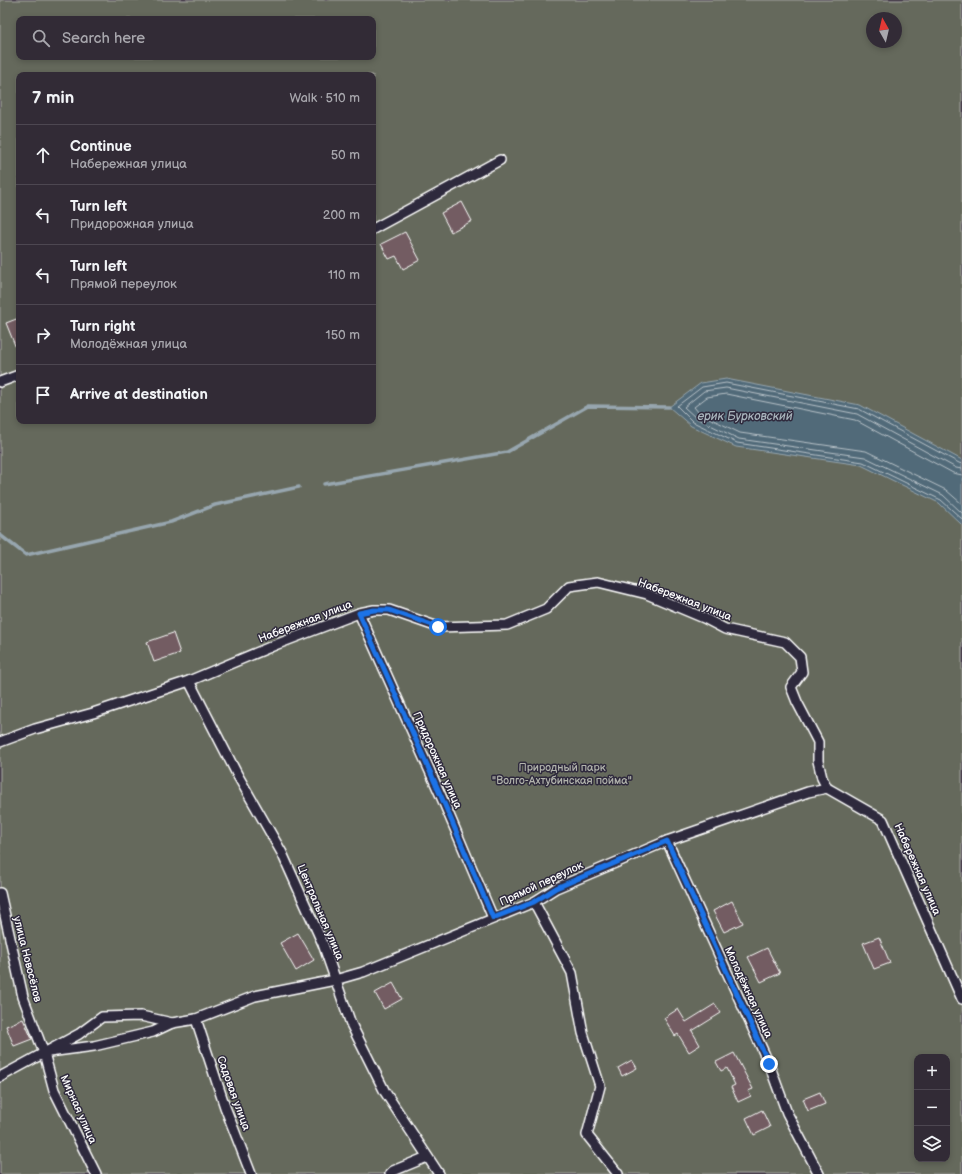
<!DOCTYPE html>
<meta charset="utf-8">
<style>
:root{--surface:#322b36;--page:#3a333e;--text:#f1f3f6;--muted:#a8a7ad;--line:#4d4751}
body{margin:0;font-family:"Balsamiq Sans",sans-serif;background:var(--page);color:var(--text)}
.controls{position:absolute;right:12px;bottom:12px;display:grid;overflow:hidden;border-radius:8px;box-shadow:0 2px 6px #0003}
.controls button{width:36px;height:36px;display:grid;place-items:center;padding:0;border:0;border-bottom:1px solid var(--line);background:var(--surface);color:var(--text);font:20px sans-serif}
.compass{position:absolute;left:866px;top:12px;width:36px;height:36px;border-radius:50%;background:var(--surface);box-shadow:0 2px 6px #0003;rotate:352deg}
.stop{position:absolute;width:12px;height:12px;margin:-9px;border:3px solid #1a73e8;border-radius:50%;background:#fff}
.stop.end{background:#1a73e8;border-color:#fff;box-shadow:0 1px 4px #0008}
.list{margin:0;padding:0;list-style:none}
h2{display:flex;justify-content:space-between;align-items:center;height:52px;margin:0;padding:0 16px;font-size:17px}
h2 small{font-size:13px;font-weight:400;color:var(--muted)}
.list li{display:grid;grid-template-columns:26px 1fr auto;gap:12px;align-items:center;box-sizing:border-box;height:60px;padding:0 16px;border-top:1px solid var(--line)}
.list b{display:block;font-size:15px;white-space:nowrap}
.list p{margin:0;font-size:13px;white-space:nowrap;color:var(--muted)}
.list em{font-size:13px;font-style:normal;color:var(--muted)}
.icon{flex:none;width:22px;height:22px;fill:none;stroke:currentColor;stroke-width:2;stroke-linecap:round;stroke-linejoin:round}
.map{position:relative;flex:none;width:962px;height:1174px;overflow:hidden}
.search{position:absolute;background:var(--surface);box-shadow:0 2px 6px #0003;left:16px;top:16px;width:360px;height:44px;display:flex;align-items:center;gap:10px;box-sizing:border-box;padding:0 14px;border-radius:8px;color:var(--muted);font-size:15px}
.panel{position:absolute;background:var(--surface);box-shadow:0 2px 6px #0003;left:16px;top:72px;width:360px;height:352px;border-radius:8px}
.map>svg:first-child{display:block}
.green{fill:#65695b;stroke:#b2b4ad;fill-rule:evenodd}
.water{fill:#516a79;stroke:#97a6af}
.lines{fill:none;stroke-linecap:round;stroke-linejoin:round}
.shore{stroke:#b9c3c9;stroke-width:1}
.stream{stroke:#97a6af;stroke-width:3.5}
.building{fill:#735c62;stroke:#fff}
.minor-casing{stroke:#fff;stroke-width:12}
.minor{stroke:#2f2a3d;stroke-width:9}
.route{stroke:#1a73e8;stroke-width:5}
.labels{text-anchor:middle;stroke-width:3;stroke-linejoin:round;paint-order:stroke}
.street-label{font-size:11px;fill:#fff;stroke:#2f2a3d}
.park-label{font-size:11px;fill:#b2b4ad;stroke:#2f2a3d}
.water-label{font-size:12px;font-style:italic;fill:#a8b4bc;stroke:#2f2a3d}
</style>
<div class="map">
<svg width="962" height="1174" viewBox="0 0 962 1174">
<rect width="100%" height="100%" fill="#433948"/>
<filter id="ink" filterUnits="userSpaceOnUse"><feTurbulence type="fractalNoise" baseFrequency=".025" numOctaves="2"/><feDisplacementMap in="SourceGraphic" scale="8" xChannelSelector="R" yChannelSelector="G"/><feConvolveMatrix kernelMatrix="1 2 1 2 8 2 1 2 1" color-interpolation-filters="sRGB"/></filter>
<g filter="url(#ink)">
<path class="green" d="M0 0H962V1174H0ZM872 18H896V42H872ZM19 19H373V57H19ZM19 75H373V421H19ZM917 1057H947V1159H917Z"/>
<path class="water" d="M726 379 860 405 962 460V525L939 503 861 465 736 447 691 426 669 407 701 383Z"/>
<g class="lines">
<g class="shore">
<path d="M962 464 959 463 859 409 726 383 702 387 677 406 693 422 737 443 863 462 941 500 962 519"/>
<path d="M962 469 956 468 857 414 726 388 704 391 684 407 696 418 739 439 865 457 943 495 962 513"/>
<path d="M962 475 953 473 855 420 726 394 707 397 694 407 699 413 740 433 866 451 946 490 962 504"/>
</g>
<g class="stream">
<path d="M324 484 507 452 588 406 669 407"/>
<path d="M0 535 26 555 171 522 215 505 299 487"/>
</g>
</g>
<g class="building">
<path d="M462 202 472 221 451 232 441 213Z"/>
<path d="M405 232 420 260 403 269 396 256 389 259 381 244Z"/>
<path d="M19 318V353H18L6 323Z"/>
<path d="M173 633 180 653 154 662 147 642Z"/>
<path d="M732 901 743 923 724 932 713 911Z"/>
<path d="M298 933 314 960 296 971 280 943Z"/>
<path d="M879 937 890 963 874 969 863 943Z"/>
<path d="M767 948 780 973 761 982 748 957Z"/>
<path d="M393 983 402 999 384 1009 375 993Z"/>
<path d="M715 1004 721 1013 692 1031 700 1045 689 1052 678 1034 675 1036 664 1018 678 1009 686 1022Z"/>
<path d="M23 1019 32 1039 14 1046 6 1026Z"/>
<path d="M734 1053 753 1089 748 1091 751 1096 738 1102 731 1087 735 1085 727 1068 721 1071 716 1062Z"/>
<path d="M632 1060 637 1068 622 1076 618 1068Z"/>
<path d="M820 1092 825 1104 808 1111 803 1099Z"/>
<path d="M762 1110 770 1127 754 1135 746 1118Z"/>
</g>
<g class="lines">
<defs>
<g id="minor">
<path d="M373 229 500 160"/>
<path d="M0 382 19 375"/>
<path d="M359 613 441 796 493 918"/>
<path d="M189 681 238 776 282 853 323 944 351 1024 385 1092 439 1174"/>
<path d="M0 742 35 729 93 713 189 681 275 645 359 613 374 610H389L438 627 507 625 546 609 569 586 598 582 647 594 704 618 725 629 785 642 800 657 802 672 791 687 797 702 818 742V761L822 778 827 788 883 820 962 999"/>
<path d="M667 841 769 1064 787 1113 819 1174"/>
<path d="M0 893 23 997 44 1053 54 1090 96 1174"/>
<path d="M534 902 572 973 583 1033 600 1086 587 1135 618 1174"/>
<path d="M196 1019 225 1107 251 1174"/>
<path d="M49 1052 94 1046 153 1032 172 1023"/>
<path d="M0 1077 79 1034 102 1017 141 1016 172 1023 196 1019 255 996 335 980 363 972 534 902 556 888 667 841 808 792 827 788"/>
<path d="M390 1174 393 1171 427 1157"/>
</g>
</defs>
<use href="#minor" class="minor-casing"/>
<use href="#minor" class="minor"/>
</g>
</g>
<g class="lines" filter="url(#ink)">
<path class="route" d="M438 627 389 610H374L359 613 441 796 493 918 534 902 556 888 667 841 769 1064"/>
</g>
<g class="labels">
<g class="street-label">
<text transform="translate(685 599) rotate(21)" y="4">Набережная улица</text>
<text transform="translate(305 621) rotate(-21)" y="4">Набережная улица</text>
<text transform="translate(438 760) rotate(66)" y="4">Придорожная улица</text>
<text transform="translate(918 869) rotate(66)" y="4">Набережная улица</text>
<text transform="translate(541 883) rotate(-25)" y="4">Прямой переулок</text>
<text transform="translate(321 912) rotate(67)" y="4">Центральная улица</text>
<text transform="translate(28 959) rotate(76)" y="4">улица Новосёлов</text>
<text transform="translate(749 992) rotate(65)" y="4">Молодёжная улица</text>
<text transform="translate(234 1093) rotate(70)" y="4">Садовая улица</text>
<text transform="translate(79 1109) rotate(66)" y="4">Мирная улица</text>
</g>
<g class="park-label">
<text x="562" y="771">Природный парк<tspan x="562" dy="13">"Волго-Ахтубинская пойма"</tspan></text>
</g>
<g class="water-label">
<text x="745" y="420">ерик Бурковский</text>
</g>
</g>
</svg>
<div class="controls">
<button>+</button>
<button>−</button>
<button><svg class="icon" aria-label="layers" viewBox="0 0 24 24"><path d="M12 4l9 5-9 5-9-5zM3 14l9 5 9-5"/></svg></button>
</div>
<svg class="compass" viewBox="-18 -18 36 36"><path d="M0-13l5 13h-10z" fill="#e53935"/><path d="M0 13l5-13h-10z" fill="#a8a7ad"/></svg>
<div class="stop" style="left:438px;top:627px"></div>
<div class="stop end" style="left:769px;top:1064px"></div>
<div class="search"><svg class="icon" aria-label="search" viewBox="0 0 24 24"><circle cx="10" cy="10" r="6"/><path d="M15 15l6 6"/></svg>Search here</div>
<section class="panel">
<h2>7 min<small>Walk · 510 m</small></h2>
<ul class="list">
<li><svg class="icon" aria-label="ahead" viewBox="0 0 24 24"><path d="M12 20V5M6 11l6-6 6 6"/></svg><div><b>Continue</b><p>Набережная улица</p></div><em>50 m</em></li>
<li><svg class="icon" aria-label="left" viewBox="0 0 24 24"><path d="M17 20v-9H6M10 6l-5 5 5 5"/></svg><div><b>Turn left</b><p>Придорожная улица</p></div><em>200 m</em></li>
<li><svg class="icon" aria-label="left" viewBox="0 0 24 24"><path d="M17 20v-9H6M10 6l-5 5 5 5"/></svg><div><b>Turn left</b><p>Прямой переулок</p></div><em>110 m</em></li>
<li><svg class="icon" aria-label="right" viewBox="0 0 24 24"><path d="M7 20v-9h11M14 6l5 5-5 5"/></svg><div><b>Turn right</b><p>Молодёжная улица</p></div><em>150 m</em></li>
<li><svg class="icon" aria-label="arrive" viewBox="0 0 24 24"><path d="M6 21V4h12l-3 4 3 4H6"/></svg><div><b>Arrive at destination</b></div></li>
</ul>
</section>
</div>
